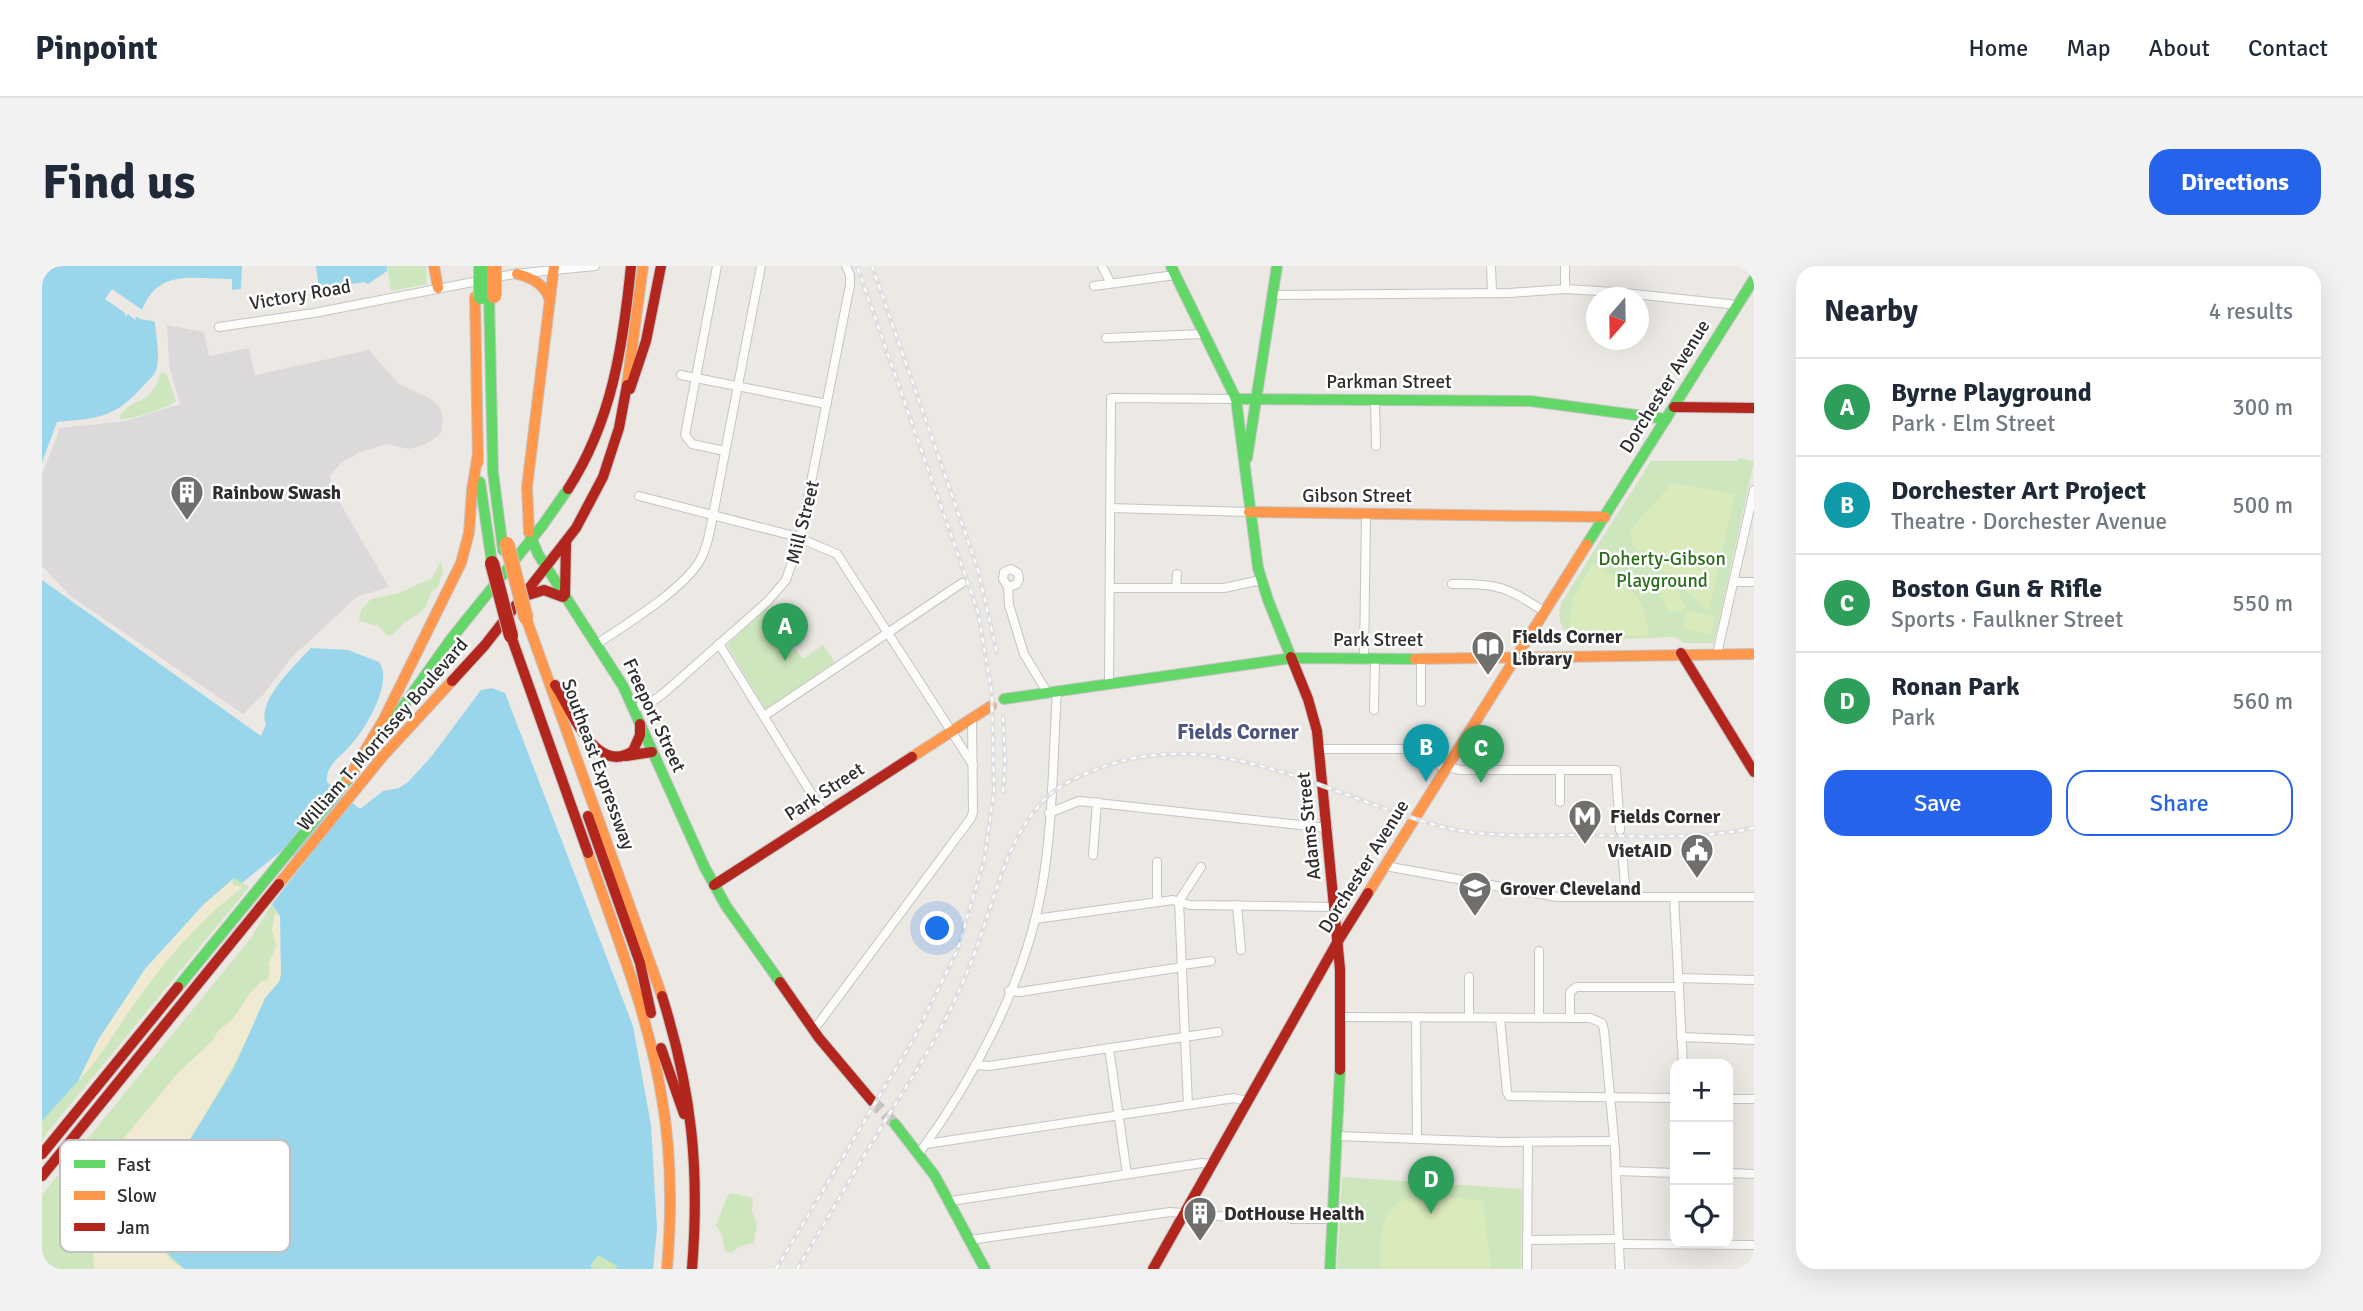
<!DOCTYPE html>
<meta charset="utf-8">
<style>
:root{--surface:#fff;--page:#f2f2f3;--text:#1f2937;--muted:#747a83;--line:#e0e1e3;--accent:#2563eb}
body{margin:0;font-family:Signika,sans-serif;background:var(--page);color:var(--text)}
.controls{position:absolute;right:21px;bottom:21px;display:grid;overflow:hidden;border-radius:14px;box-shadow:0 7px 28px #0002}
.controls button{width:63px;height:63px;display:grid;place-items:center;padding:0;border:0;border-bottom:2px solid var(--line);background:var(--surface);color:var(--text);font:35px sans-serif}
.compass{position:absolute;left:1544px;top:21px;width:63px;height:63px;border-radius:50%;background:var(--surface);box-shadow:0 7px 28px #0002;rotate:200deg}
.you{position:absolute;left:896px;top:663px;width:24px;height:24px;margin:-18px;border:5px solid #fff;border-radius:50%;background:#1a73e8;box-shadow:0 0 0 10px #1a73e833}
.badge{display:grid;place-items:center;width:46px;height:46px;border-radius:50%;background:var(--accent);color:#fff;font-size:23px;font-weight:700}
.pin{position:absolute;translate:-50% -58px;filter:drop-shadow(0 2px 4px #0008)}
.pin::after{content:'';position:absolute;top:37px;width:24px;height:21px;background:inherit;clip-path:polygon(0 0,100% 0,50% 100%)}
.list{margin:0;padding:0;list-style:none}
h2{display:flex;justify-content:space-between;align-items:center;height:91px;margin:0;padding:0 28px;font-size:30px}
h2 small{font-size:23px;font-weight:400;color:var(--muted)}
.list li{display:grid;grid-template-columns:46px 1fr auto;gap:21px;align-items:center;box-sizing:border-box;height:98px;padding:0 28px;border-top:2px solid var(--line)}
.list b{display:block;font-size:26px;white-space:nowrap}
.list p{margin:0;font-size:23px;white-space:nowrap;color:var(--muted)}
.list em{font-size:23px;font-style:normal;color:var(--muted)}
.actions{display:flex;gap:14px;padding:21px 28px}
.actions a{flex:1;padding:16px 0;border:2px solid var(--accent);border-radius:21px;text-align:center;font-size:24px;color:var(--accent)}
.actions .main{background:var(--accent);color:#fff}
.icon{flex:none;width:38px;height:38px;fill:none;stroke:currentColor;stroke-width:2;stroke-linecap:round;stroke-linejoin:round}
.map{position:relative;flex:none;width:1712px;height:1003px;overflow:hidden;border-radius:21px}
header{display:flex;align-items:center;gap:42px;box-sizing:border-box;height:98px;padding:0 35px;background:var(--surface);border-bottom:2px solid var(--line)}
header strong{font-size:33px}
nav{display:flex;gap:38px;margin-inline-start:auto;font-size:24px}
.intro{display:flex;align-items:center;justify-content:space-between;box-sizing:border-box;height:168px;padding:0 42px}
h1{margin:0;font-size:49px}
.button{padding:18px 32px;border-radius:21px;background:var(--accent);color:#fff;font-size:24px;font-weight:700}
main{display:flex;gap:42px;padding:0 42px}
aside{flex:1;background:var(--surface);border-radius:21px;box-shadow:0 7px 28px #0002}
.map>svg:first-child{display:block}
.industrial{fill:#dcd9db}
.green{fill:#cee6be}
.sand{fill:#f0ead3}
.pitch{fill:#d9eabb}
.water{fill:#99d6ec}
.pier{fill:#ece8e4}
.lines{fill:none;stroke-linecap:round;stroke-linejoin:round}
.street-tunnel{stroke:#c6c3c0;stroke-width:8;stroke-dasharray:8 4;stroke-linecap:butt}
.primary-tunnel{stroke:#c6c3c0;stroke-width:12;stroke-dasharray:12 6;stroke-linecap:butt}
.street-casing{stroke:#c5c4c5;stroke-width:10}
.fast-casing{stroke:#c5c4c5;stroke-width:12}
.slow-casing{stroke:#c5c4c5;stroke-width:12}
.jam-casing{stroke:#c5c4c5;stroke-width:12}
.street{stroke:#fcfcfb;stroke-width:8}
.fast{stroke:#63d668;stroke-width:10}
.slow{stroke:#ff974d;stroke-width:10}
.jam{stroke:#b3261e;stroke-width:10}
.rail-casing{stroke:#dfdfe1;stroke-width:4.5}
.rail{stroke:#fff;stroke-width:2;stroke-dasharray:5;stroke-linecap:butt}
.fast-bridge-casing{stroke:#c6c5c4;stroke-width:16;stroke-linecap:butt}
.slow-bridge-casing{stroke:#c6c5c4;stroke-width:16;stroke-linecap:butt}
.jam-bridge-casing{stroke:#c6c5c4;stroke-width:16;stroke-linecap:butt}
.fast-bridge{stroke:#63d668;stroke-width:14}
.slow-bridge{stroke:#ff974d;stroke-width:14}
.jam-bridge{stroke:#b3261e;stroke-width:14}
.labels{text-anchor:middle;stroke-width:5;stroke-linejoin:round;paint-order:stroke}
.street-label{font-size:19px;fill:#2e2e2e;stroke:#fff}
.poi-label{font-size:19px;font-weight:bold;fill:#2e2e2e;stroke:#fff;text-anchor:start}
.park-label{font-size:19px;fill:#2c6e1b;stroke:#fff}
.neighbourhood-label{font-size:21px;font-weight:bold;fill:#4d5680;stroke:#fff}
.key{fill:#fff;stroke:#c0c0c0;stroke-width:2}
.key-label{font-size:19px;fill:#2e2e2e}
</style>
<header>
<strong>Pinpoint</strong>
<nav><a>Home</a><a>Map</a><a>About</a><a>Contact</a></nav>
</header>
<div class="intro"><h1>Find us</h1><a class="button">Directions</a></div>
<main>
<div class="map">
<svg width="1712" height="1003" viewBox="0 0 1712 1003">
<rect width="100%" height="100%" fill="#ece8e4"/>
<path class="industrial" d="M125 59 162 66 167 90 207 82 213 109 327 84 357 118 387 132 397 140 401 151 400 164 397 169 384 178 367 183 344 178 318 186 298 198 288 209 289 222 347 321 316 330 249 392 221 429 201 448 30 331 0 300V209L18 162 84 155 138 138 127 99Z"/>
<g class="green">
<path d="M345 0H384L385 18 349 25Z"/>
<path d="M119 107H124L134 135C126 142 88 154 78 153V149C97 127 106 143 119 107Z"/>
<path d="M1696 192 1712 195 1672 377H1642L1633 371C1611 371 1551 377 1534 371 1518 366 1514 350 1520 336L1609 195H1695Z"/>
<path d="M399 295 401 305 396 321 390 325 383 341 379 346 361 358 350 369H345L336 360 317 355 319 344 329 333 357 327 390 312Z"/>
<path d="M724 343 761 393 781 379 793 396 724 444 685 379Z"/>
<path d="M192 611 207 621 0 873V855L27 824 56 774 177 624Z"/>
<path d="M230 638 238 650 237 690 142 1003H0V929L208 673Z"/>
<path d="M1300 911 1480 923 1479 1003H1295Z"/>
<path d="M690 927 711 932 710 946 715 958 712 977 698 980 689 987 683 985 680 969 674 959 686 929Z"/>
<path d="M546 985 611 1003H536Z"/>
</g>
<g class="sand">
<path d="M190 614 191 619 201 621C158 653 121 697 90 741 72 767 58 793 36 815L56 774 103 703 162 638Z"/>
<path d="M233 647 238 650 239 709 237 717 230 723C205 776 179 825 147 874 137 890 119 904 114 923 105 950 116 990 142 1003H52L50 967 56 927 73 883 135 808 171 774 176 765 191 753 206 730 218 716 226 714 228 702 226 698 234 681 230 663Z"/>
</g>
<g class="pitch">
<path d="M1630 217 1693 228 1667 345 1590 279 1589 263Z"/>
<path d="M1550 298C1583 316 1605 329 1607 371L1527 363 1531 333Z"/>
<path d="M1631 316 1644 342 1628 348 1616 324Z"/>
<path d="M1645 344 1673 351 1669 369 1641 361Z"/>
<path d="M1384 928 1441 935 1449 1003H1339C1338 982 1336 949 1357 936 1364 932 1375 931 1384 928Z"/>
</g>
<g class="water">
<path d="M0 0H200L199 23 190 24V13C146 13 112 1 97 53L111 55 113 57C114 71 118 88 115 101 114 108 107 114 102 119 73 152 57 152 15 156L0 196Z"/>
<path d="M274 0H345V5L326 18 322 16 277 23Z"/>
<path d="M0 314 219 470 224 458C214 435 254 398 269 382L306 384 337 396C352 416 323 464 308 480 298 491 283 500 285 516L318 543 341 525 357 522 366 516 389 491 439 424 450 422 463 427 591 760 609 859 615 963 611 1003H574L575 1000 556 989 548 1000 552 1003H142L126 988 116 975 112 951 114 922 119 912 146 877 192 802 223 732 237 716 239 709 238 650 230 638 261 598 242 583 200 617 192 612 162 638 103 703 56 774 36 815 0 855Z"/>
</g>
<path class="pier" d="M70 23 100 44 98 52 94 51 93 54 86 48 84 50 83 47 63 33Z"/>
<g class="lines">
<path class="street-tunnel" d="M1578 564 1581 595"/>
<path class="primary-tunnel" d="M830 835 853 858"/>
<defs>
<g id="street">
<path d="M675 0 643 169 650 178 683 185"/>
<path d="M1060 0 1068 16"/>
<path d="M1449 0 1450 26"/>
<path d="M1052 20 1133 9"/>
<path d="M1523 23V0"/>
<path d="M1232 29 1468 27 1523 23 1573 26 1696 39"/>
<path d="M177 61 272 47 472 8 553 0"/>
<path d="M1064 72 1162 68"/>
<path d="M639 109 785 138"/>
<path d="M1333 134 1334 180"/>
<path d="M597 230 752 270 795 288 931 499"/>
<path d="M1068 242 1207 246"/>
<path d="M1692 316H1712"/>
<path d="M1410 318C1457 317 1464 321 1503 346"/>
<path d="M966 321 975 318 977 313 976 307 969 303 962 306 961 313 966 321 967 339 982 388 1005 426"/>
<path d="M1068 322H1182L1219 314"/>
<path d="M1134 322 1135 308"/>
<path d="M555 378C583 359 639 325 657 296 665 283 668 265 671 249L719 0"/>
<path d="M677 378 782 548"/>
<path d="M1675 388 1712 224"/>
<path d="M1322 392 1324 249"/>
<path d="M1067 417 1069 132 1194 133"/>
<path d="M1379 436V393"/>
<path d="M592 443 611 435 622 427 726 335 744 314 758 272 808 19V9L804 0"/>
<path d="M1332 444 1333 392"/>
<path d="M722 450 920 317"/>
<path d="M1277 483H1369L1399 500 1419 504H1574L1578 564"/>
<path d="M1518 504V536"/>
<path d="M1007 547 1037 535 1286 562"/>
<path d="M1051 589 1055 536"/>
<path d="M1581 595 1584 631"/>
<path d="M1343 600 1515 631H1712"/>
<path d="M1632 631 1641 798"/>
<path d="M1115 636V596"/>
<path d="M1195 639 1199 684"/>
<path d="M993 653 1131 634 1148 639 1294 641"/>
<path d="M1140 699 1169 695"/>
<path d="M1427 711V751"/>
<path d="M1636 712 1712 714"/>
<path d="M967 725 978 726 1140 701"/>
<path d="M1299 751 1548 752 1560 757 1562 764 1573 884 1578 1003"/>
<path d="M1374 751 1375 873"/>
<path d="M1458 752 1465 826 1467 830 1633 832"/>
<path d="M1497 752V685"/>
<path d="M1528 752V726L1534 721H1637"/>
<path d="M771 765 929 552 931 546 930 452"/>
<path d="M1639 771 1712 774"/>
<path d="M1067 782 1085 908"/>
<path d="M933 799 947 800 1176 766"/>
<path d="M1686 833H1712"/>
<path d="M1146 839 1137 635 1159 601"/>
<path d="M1294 870 1460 876 1572 875"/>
<path d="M884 878 1192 832 1205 835"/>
<path d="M878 886C932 812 982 718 999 627 1011 564 1011 489 1015 425"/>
<path d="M1574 905 1633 907"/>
<path d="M1686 907 1712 908"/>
<path d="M909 935 1160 897 1170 898"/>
<path d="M1249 953H1290"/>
<path d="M928 974 1128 946 1187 951"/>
<path d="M1485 974 1577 973"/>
<path d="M1577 978 1712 979"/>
<path d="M1485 1003 1486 876"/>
</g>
<g id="fast">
<path d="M1129 0 1194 133 1216 302 1226 334 1249 391"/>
<path d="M447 30 451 206 461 284"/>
<path d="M1194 133 1488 135 1624 153"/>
<path d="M1205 192 1235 0"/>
<path d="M438 216 450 297"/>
<path d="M487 266 496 288 581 420 663 602 684 640 738 716"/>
<path d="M1545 278 1712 13"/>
<path d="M962 433 1250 392 1373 393"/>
<path d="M328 487 409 373 500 260 526 223"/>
<path d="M136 721 312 506"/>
<path d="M853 858 893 910 943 1003"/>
<path d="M1288 1003 1298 804"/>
</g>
<g id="slow">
<path d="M392 0 396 22"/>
<path d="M475 8C491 12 502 18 508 34"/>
<path d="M433 31 436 196"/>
<path d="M585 119 601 0"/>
<path d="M1207 246 1563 251"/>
<path d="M487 266 485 221 512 0"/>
<path d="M484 352 620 730"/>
<path d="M1373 393 1712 388"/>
<path d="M870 491 949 440"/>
<path d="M306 513 342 453 419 297 427 267 430 224 436 187"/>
<path d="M546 587C573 666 605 745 619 827 630 886 630 944 625 1003"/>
<path d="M237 618 341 490 410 415"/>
<path d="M1326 627 1545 278"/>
</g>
<g id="jam">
<path d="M588 123 604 75 619 0"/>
<path d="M1632 141 1712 142"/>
<path d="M526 223C570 155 581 80 589 0"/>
<path d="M523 329 524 277"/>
<path d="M483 330 502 324 521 331"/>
<path d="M469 370 546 587"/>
<path d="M1639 387 1712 506"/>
<path d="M1249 391 1266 433 1275 465 1298 703V804"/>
<path d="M410 415 443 379 534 262 561 211 577 162 585 119"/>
<path d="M513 419C529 442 553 511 591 485L598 469V458"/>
<path d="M584 490 610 486"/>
<path d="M546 550 598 697 609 747"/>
<path d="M672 619 870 491"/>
<path d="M738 716 777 772 830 835"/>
<path d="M620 730C650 826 658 903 650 1003"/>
<path d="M619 782 642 848"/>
<path d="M0 888 136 721"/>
<path d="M0 910 237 618"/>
<path d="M1111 1003 1296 675 1326 627"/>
</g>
</defs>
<use href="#street" class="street-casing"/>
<use href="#fast" class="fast-casing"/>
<use href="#slow" class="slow-casing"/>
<use href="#jam" class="jam-casing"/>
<use href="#street" class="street"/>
<use href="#fast" class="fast"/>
<use href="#slow" class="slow"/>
<use href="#jam" class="jam"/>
<defs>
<g id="rail">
<path d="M830 0 936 304 955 387"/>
<path d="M961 526 963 496 961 450"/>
<path d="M734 1003 871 774 915 685 942 595 952 525 950 428 936 346 815 0"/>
<path d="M755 1003C785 954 813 904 843 855 866 817 891 780 910 740 923 713 934 685 943 657 957 617 967 575 995 542 1011 521 1034 511 1058 502 1159 464 1252 511 1347 544 1371 552 1395 561 1420 565 1458 571 1497 569 1534 569 1594 570 1654 574 1712 562"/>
</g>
</defs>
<use href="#rail" class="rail-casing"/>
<use href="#rail" class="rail"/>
<defs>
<path id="fast-bridge" d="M439 1V31"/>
<g id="slow-bridge">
<path d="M452 0V30"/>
<path d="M465 278 484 352"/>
</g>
<path id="jam-bridge" d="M450 297 469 370"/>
</defs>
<use href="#fast-bridge" class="fast-bridge-casing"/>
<use href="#slow-bridge" class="slow-bridge-casing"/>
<use href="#jam-bridge" class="jam-bridge-casing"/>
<use href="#fast-bridge" class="fast-bridge"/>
<use href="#slow-bridge" class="slow-bridge"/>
<use href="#jam-bridge" class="jam-bridge"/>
</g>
<defs>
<symbol id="building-pin" viewBox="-11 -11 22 30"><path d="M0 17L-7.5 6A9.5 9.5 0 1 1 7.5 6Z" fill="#706f6e" stroke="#fff"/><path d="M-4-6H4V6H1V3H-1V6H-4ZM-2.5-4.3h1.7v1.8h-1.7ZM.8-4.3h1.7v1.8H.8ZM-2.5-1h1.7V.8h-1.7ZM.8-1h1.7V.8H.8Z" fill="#fff"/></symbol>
<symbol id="library-pin" viewBox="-11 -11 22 30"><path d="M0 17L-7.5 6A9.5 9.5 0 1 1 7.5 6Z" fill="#706f6e" stroke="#fff"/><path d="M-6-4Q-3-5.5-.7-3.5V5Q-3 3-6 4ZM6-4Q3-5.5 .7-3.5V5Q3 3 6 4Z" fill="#fff"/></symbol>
<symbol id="metro-pin" viewBox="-11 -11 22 30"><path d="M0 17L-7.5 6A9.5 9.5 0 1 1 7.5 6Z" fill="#706f6e" stroke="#fff"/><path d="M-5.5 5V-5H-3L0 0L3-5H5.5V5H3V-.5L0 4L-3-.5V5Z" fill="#fff"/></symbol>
<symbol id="civic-pin" viewBox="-11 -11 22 30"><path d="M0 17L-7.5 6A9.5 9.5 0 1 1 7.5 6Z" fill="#706f6e" stroke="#fff"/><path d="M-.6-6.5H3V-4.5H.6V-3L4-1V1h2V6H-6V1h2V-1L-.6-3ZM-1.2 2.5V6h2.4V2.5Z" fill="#fff"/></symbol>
<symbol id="school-pin" viewBox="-11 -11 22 30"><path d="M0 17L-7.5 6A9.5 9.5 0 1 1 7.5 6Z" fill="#706f6e" stroke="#fff"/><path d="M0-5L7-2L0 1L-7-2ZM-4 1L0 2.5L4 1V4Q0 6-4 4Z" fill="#fff"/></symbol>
</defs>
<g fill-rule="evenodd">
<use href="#building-pin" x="126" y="207" width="38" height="52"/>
<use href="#library-pin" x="1427" y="362" width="38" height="52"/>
<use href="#metro-pin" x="1524" y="531" width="38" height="52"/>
<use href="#civic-pin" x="1636" y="565" width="38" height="52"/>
<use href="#school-pin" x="1414" y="603" width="38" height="52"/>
<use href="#building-pin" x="1139" y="928" width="38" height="52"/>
</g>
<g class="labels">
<g class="street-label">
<text transform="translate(258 28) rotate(-10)" y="7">Victory Road</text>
<text x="1347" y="122">Parkman Street</text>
<text transform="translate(1622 120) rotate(-58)" y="7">Dorchester Avenue</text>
<text x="1315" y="236">Gibson Street</text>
<text transform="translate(760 256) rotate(-76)" y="7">Mill Street</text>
<text x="1336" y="380">Park Street</text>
<text transform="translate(613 449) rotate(65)" y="7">Freeport Street</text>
<text transform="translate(340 468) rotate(-49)" y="7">William T. Morrissey Boulevard</text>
<text transform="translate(557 498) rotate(70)" y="7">Southeast Expressway</text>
<text transform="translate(782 525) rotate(-33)" y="7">Park Street</text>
<text transform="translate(1266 560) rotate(-96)" y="7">Adams Street</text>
<text transform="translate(1321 600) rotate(-58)" y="7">Dorchester Avenue</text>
</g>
<g class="poi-label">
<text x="170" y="233">Rainbow Swash</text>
<text x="1470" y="377">Fields Corner<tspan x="1470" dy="22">Library</tspan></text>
<text x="1568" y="557">Fields Corner</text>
<text x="1630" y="591" text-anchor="end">VietAID</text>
<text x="1458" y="629">Grover Cleveland</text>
<text x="1182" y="954">DotHouse Health</text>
</g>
<g class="park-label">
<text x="1620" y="299">Doherty-Gibson<tspan x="1620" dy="22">Playground</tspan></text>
</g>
<g class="neighbourhood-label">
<text x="1196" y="473">Fields Corner</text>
</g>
</g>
<rect x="18" y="874" width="230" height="112" rx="10" class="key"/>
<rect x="32" y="894" width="31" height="8" fill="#63d668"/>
<rect x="32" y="925" width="31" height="9" fill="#ff974d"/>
<rect x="32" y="957" width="31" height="8" fill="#b3261e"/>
<g class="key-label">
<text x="75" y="905">Fast</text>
<text x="75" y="936">Slow</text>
<text x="75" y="968">Jam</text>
</g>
</svg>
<div class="controls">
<button>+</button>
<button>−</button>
<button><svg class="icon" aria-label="locate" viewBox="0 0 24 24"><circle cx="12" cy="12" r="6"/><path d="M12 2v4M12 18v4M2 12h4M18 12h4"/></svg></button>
</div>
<svg class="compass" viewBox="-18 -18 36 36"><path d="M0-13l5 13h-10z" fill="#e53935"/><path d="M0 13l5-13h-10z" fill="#747a83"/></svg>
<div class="you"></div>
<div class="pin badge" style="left:743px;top:395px;background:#2e9e5b">A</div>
<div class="pin badge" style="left:1384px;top:516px;background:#0f9aa8">B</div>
<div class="pin badge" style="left:1439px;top:517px;background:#2e9e5b">C</div>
<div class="pin badge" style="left:1389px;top:948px;background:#2e9e5b">D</div>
</div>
<aside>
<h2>Nearby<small>4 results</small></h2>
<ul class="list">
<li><span class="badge" style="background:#2e9e5b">A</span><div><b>Byrne Playground</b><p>Park · Elm Street</p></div><em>300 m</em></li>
<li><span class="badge" style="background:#0f9aa8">B</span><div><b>Dorchester Art Project</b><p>Theatre · Dorchester Avenue</p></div><em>500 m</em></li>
<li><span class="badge" style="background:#2e9e5b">C</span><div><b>Boston Gun &amp; Rifle</b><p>Sports · Faulkner Street</p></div><em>550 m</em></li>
<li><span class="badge" style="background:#2e9e5b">D</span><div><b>Ronan Park</b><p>Park</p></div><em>560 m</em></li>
</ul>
<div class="actions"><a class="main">Save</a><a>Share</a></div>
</aside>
</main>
